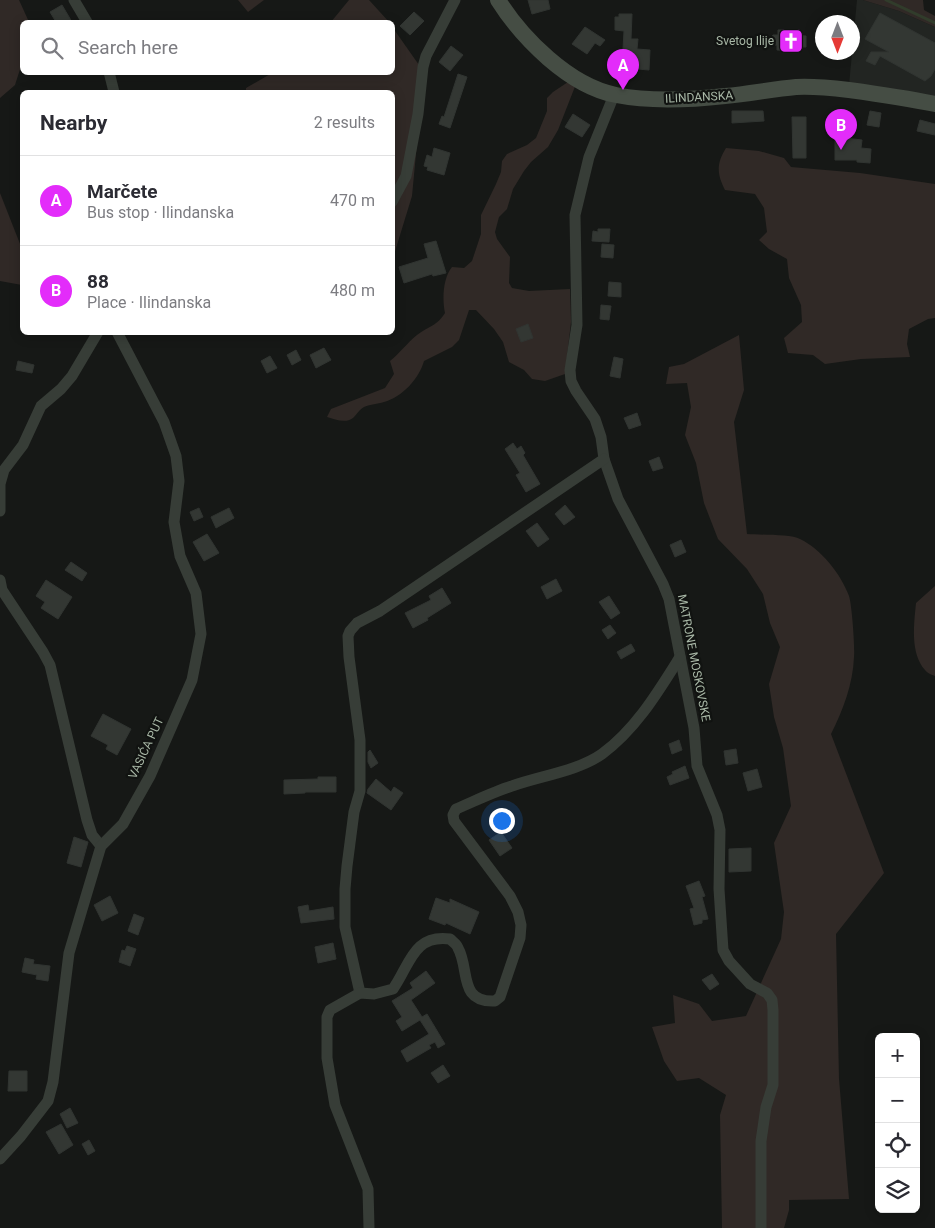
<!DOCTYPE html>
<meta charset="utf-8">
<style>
:root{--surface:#fff;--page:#f7f7f7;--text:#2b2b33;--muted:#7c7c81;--line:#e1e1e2;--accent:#e32cfa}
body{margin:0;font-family:Roboto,sans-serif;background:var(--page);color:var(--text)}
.controls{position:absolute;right:15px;bottom:15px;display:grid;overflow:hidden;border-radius:8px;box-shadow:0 2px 12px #0003}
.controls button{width:45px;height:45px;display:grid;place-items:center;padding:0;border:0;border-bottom:1px solid var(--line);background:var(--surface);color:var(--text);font:25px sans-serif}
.compass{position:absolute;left:815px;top:15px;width:45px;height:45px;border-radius:50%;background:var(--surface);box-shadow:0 2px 12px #0003;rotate:180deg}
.you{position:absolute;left:501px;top:820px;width:18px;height:18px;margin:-12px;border:4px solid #fff;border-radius:50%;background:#1a73e8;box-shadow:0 0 0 8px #1a73e833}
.badge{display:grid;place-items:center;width:32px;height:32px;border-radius:50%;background:var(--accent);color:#fff;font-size:16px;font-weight:700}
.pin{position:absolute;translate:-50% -41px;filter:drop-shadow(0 1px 2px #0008)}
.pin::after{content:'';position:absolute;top:26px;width:18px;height:15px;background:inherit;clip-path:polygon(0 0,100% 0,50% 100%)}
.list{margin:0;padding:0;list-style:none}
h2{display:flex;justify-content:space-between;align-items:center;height:65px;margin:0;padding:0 20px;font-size:21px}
h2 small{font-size:16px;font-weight:400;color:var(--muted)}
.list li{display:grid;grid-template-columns:32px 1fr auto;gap:15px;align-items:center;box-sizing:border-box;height:90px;padding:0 20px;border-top:1px solid var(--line)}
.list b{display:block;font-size:19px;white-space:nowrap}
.list p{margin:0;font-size:16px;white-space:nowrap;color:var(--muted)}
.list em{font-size:16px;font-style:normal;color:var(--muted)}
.icon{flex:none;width:28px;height:28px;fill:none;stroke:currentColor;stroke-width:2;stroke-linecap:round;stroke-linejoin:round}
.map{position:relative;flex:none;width:935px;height:1228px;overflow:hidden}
.search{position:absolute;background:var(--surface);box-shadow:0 2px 12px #0003;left:20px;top:20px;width:375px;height:55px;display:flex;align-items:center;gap:12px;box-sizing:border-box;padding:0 18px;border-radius:8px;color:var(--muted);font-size:19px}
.panel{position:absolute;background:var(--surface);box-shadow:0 2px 12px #0003;left:20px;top:90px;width:375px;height:245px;border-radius:8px}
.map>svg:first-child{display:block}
.built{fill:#222522}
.green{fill:#302926}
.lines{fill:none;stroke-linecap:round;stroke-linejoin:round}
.stream{stroke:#313c2b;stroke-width:3}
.building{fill:#333733;stroke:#303431}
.street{stroke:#373d37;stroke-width:11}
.secondary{stroke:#454d44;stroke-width:16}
.labels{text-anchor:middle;stroke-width:4.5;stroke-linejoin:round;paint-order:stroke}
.poi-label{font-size:12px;fill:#a9b8a7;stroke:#111311;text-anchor:end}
.street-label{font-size:12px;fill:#a9b8a7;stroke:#111311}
</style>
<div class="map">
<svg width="935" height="1228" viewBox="0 0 935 1228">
<rect width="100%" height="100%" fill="#161816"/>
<path class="built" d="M857 0H863L899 11 935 27V97L849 85Z"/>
<g class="green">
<path d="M0 0H19L29 22H22V63L15 85 0 98Z"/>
<path d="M238 0H264L248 12Z"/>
<path d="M349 0H369L389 22H331Z"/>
<path d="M863 0H923L924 10 935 16V27L899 11Z"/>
<path d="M393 28 419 65 418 133 412 196 393 258 392 92H246V88L272 73 392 72Z"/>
<path d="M568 82 576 84 558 130 548 147 531 162 524 171 513 189 507 209 499 217 495 232 497 239 510 257 509 283 512 288 529 291 570 289 571 322 565 374 545 381 532 379 524 370 509 362 503 342 494 329 476 310H469L459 340 452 347 424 361C419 379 402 397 384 402 377 404 371 404 364 407 360 409 357 414 353 418 345 424 335 419 327 417L331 409 385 388 394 374 390 361C400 353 407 343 417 335 429 326 437 326 445 313 442 299 443 278 452 267L464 268 472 261 481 234V215L496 184 501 172 502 161 507 154 527 145 536 138 547 111V98L553 92Z"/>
<path d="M726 148 759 151 784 158 791 167 860 173 935 184V318L928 319 909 329 907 344 910 357 861 359 825 364 813 355 788 353 784 338 802 322 801 305 789 278 787 259 769 249 759 240 767 232 764 208 755 194 725 190C717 174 716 164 726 148Z"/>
<path d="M0 193 22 249V285L0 281Z"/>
<path d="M739 335 744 390 734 422 747 534C759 535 791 534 800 539 821 549 841 574 849 596 852 605 855 648 854 657 853 684 843 710 831 734L884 873 836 934 839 1079 849 1199 789 1200V1210L784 1228H722L720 1115 726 1095 699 1078 677 1081 664 1061 652 1027 675 1023 673 995 699 1004 712 1021 746 1016 781 939 784 912 774 843 791 806 783 748 774 717 769 684 780 647 770 623 763 594 747 569 718 539 704 503 696 463 685 435 691 407 687 383 666 384 669 367 684 364Z"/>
<path d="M935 586V676C932 675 927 673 925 670 910 653 914 624 916 603Z"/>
</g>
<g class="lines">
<path class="stream" d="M886 0 935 23"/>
</g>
<g class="building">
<path d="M528 0H548L550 9 532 14Z"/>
<path d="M62 5 72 22H56L50 12Z"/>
<path d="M414 12 424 21 410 35 400 26Z"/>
<path d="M880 13 935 43V69L931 76 925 81 880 56 875 65 866 61 871 52H889L865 39Z"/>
<path d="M619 14H632L631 39H638L637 49 650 50 649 70 626 68 627 60 624 59 625 49H623L624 31 615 30V17H619Z"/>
<path d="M585 27 605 40 600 46 595 43 587 54 572 44Z"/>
<path d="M778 30H793V35L806 36V47H794L793 51 777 50V45H773L771 38 773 35H778Z"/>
<path d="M451 46 463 55 450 71 439 62Z"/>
<path d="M458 74 467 77 450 128 439 124 442 116 444 117Z"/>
<path d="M732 111H763L764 121 732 123Z"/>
<path d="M870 111 881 113 879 127 867 125Z"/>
<path d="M573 114 590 125 582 137 565 127Z"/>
<path d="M792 117H806V158H793Z"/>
<path d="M833 117 845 118V138L862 140 861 148 871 149 870 163 857 162V160H835V131H832Z"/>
<path d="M920 120 935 124V135L917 131Z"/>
<path d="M434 148 450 153 444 175 427 170 428 167 424 166 427 155 432 157Z"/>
<path d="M598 229H610L609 242 592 241 593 231 598 232Z"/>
<path d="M436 241 446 273 433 276 432 274 404 283 399 267 428 258 424 244Z"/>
<path d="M602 244 614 245 613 258 601 257Z"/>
<path d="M609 282 621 283V297L608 296Z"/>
<path d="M601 305 611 306 609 320 600 319Z"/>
<path d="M528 324 533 338 521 342 516 329Z"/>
<path d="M324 348 331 360 316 368 310 355Z"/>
<path d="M296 350 301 360 292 365 287 355Z"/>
<path d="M270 356 277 368 267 373 261 361Z"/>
<path d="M614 357 623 359 620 378 610 376Z"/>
<path d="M18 361 34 365 32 373 16 370Z"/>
<path d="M637 413 641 425 629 429 624 418Z"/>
<path d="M513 443 517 449 521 446 525 453 523 455 540 484 526 492 516 475 520 473 505 449Z"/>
<path d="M659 457 663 468 653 471 649 461Z"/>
<path d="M565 505 575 517 564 525 555 514Z"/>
<path d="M199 508 203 517 194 521 190 512Z"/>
<path d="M229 508 234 518 216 528 211 517Z"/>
<path d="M537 523 549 539 538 547 526 531Z"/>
<path d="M207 534 219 553 204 561 193 542Z"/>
<path d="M681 540 686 552 675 557 670 545Z"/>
<path d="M71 562 87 573 82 581 65 570Z"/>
<path d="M556 579 562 591 547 599 541 587Z"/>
<path d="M46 580 72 597 58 619 41 608 45 602 36 596Z"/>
<path d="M442 588 451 603 427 618 428 620 413 628 405 613 431 600 429 596Z"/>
<path d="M609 596 620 613 611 619 599 602Z"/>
<path d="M610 625 616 633 608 639 602 630Z"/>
<path d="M631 644 635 651 621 659 617 652Z"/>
<path d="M103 714 131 729 117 755 106 749 108 745 91 736Z"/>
<path d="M679 740 682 750 672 754 669 744Z"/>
<path d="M736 749 738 763 726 765 724 751Z"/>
<path d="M370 750 378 763 371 768 368 762V752Z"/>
<path d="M685 766 689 778 670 785 667 777 673 774 672 772Z"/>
<path d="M757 769 762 787 748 791 743 773Z"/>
<path d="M318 777H336V792H305V793L284 794V780L318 779Z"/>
<path d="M376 779 391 792 394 787 403 793 391 810 367 793 368 789Z"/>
<path d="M501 832 512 848 500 856 489 840Z"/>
<path d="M74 837 88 842 81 867 67 863Z"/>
<path d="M751 848V871L729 872V849Z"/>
<path d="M699 881 705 896 702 897 708 919 702 920V923L694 925 690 909 694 908 686 886Z"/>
<path d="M110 896 118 913 102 921 94 905Z"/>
<path d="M436 898 450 903V899L479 912 470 934 446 923 445 925 429 919Z"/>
<path d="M308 905 309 911 333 907 334 919 301 923 298 907Z"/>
<path d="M134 914 144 918 138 935 128 931Z"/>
<path d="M333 943 336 959 318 963 315 947Z"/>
<path d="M127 946 136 949 130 966 119 962 122 950 125 951Z"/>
<path d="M25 958 34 960 33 964 50 966 48 981 36 979 37 975 22 972Z"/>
<path d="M426 971 435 983 411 1000 422 1017 427 1014 445 1044 438 1048 435 1042 429 1045 431 1048 407 1062 401 1051 429 1034 420 1020 402 1031 396 1021 402 1017 392 1001 413 988 410 983Z"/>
<path d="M712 974 719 984 710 990 702 980Z"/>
<path d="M443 1065 450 1076 438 1083 431 1073Z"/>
<path d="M9 1071H27V1091H8Z"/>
<path d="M70 1108 78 1123 67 1128 60 1114Z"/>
<path d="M61 1124 73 1145 59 1154 46 1132Z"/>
<path d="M89 1140 95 1151 88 1155 82 1144Z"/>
</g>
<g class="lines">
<g class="street">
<path d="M74 0 87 22"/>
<path d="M109 72 114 92"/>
<path d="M614 95 589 157 575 215 577 325 570 370 571 381 576 391 595 419 601 437 604 459 618 499 663 584 669 599 694 728 697 766 717 815 720 830 719 889 723 950 729 961 750 984 767 993 772 1000 773 1010V1085L766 1107 761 1141V1228"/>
<path d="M392 202 406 176 418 114 423 67 426 56 455 0"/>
<path d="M0 511V484L4 470 23 445 41 406 61 389 72 376 98 332"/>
<path d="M0 580 2 590 43 652 50 665 87 820 92 835 101 846"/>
<path d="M360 993 345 927V889L347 866 354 812 360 791V740L349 657 348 636 350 631 357 623 380 611 604 459"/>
<path d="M0 1159 21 1136 48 1101 53 1082 69 953 101 846 123 824 150 776 192 680 201 634 196 593 180 556 174 522 179 481 176 456 164 422 117 332"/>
<path d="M369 1228 368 1189 335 1105 327 1058V1017L330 1010 360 993 374 994 393 989C410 965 413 934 450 939 453 942 457 944 458 948 470 969 458 1003 495 1001L500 997 520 938 521 925 518 912 510 896 454 821 453 815 456 809C475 801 493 792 512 786 540 776 578 771 602 754 636 729 658 692 680 657"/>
</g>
<path class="secondary" d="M498 0C522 38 569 86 616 95 651 102 689 100 725 96 749 94 773 89 796 87 814 86 832 88 849 90 878 94 906 98 935 104"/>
</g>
<defs>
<symbol id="church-square" viewBox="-11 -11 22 22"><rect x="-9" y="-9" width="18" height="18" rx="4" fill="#e32cfa" stroke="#111311"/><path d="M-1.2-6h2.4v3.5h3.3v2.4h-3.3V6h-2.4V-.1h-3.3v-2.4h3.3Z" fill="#fff"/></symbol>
</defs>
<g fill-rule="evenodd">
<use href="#church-square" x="777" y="27" width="28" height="28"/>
</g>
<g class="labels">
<g class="poi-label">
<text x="774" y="45">Svetog Ilije</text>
</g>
<g class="street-label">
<text transform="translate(699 97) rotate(-3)" y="4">ILINDANSKA</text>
<text transform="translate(694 658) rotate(79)" y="4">MATRONE MOSKOVSKE</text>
<text transform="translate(146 748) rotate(-65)" y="4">VASIĆA PUT</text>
</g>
</g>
</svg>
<div class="controls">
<button>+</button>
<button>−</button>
<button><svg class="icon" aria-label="locate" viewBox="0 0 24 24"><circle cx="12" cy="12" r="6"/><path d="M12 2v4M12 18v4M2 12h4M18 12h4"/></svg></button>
<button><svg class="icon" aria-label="layers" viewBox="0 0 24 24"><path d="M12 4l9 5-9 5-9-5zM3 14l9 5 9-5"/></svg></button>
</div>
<svg class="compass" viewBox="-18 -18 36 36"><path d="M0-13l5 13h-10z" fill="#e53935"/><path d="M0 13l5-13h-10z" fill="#7c7c81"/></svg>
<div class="you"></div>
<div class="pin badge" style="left:623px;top:90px">A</div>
<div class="pin badge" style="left:841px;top:150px">B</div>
<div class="search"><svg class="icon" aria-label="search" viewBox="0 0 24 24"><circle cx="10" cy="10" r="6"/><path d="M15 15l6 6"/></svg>Search here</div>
<section class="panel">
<h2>Nearby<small>2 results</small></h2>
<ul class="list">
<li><span class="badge">A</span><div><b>Marčete</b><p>Bus stop · Ilindanska</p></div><em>470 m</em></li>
<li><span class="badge">B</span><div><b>88</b><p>Place · Ilindanska</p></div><em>480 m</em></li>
</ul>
</section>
</div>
